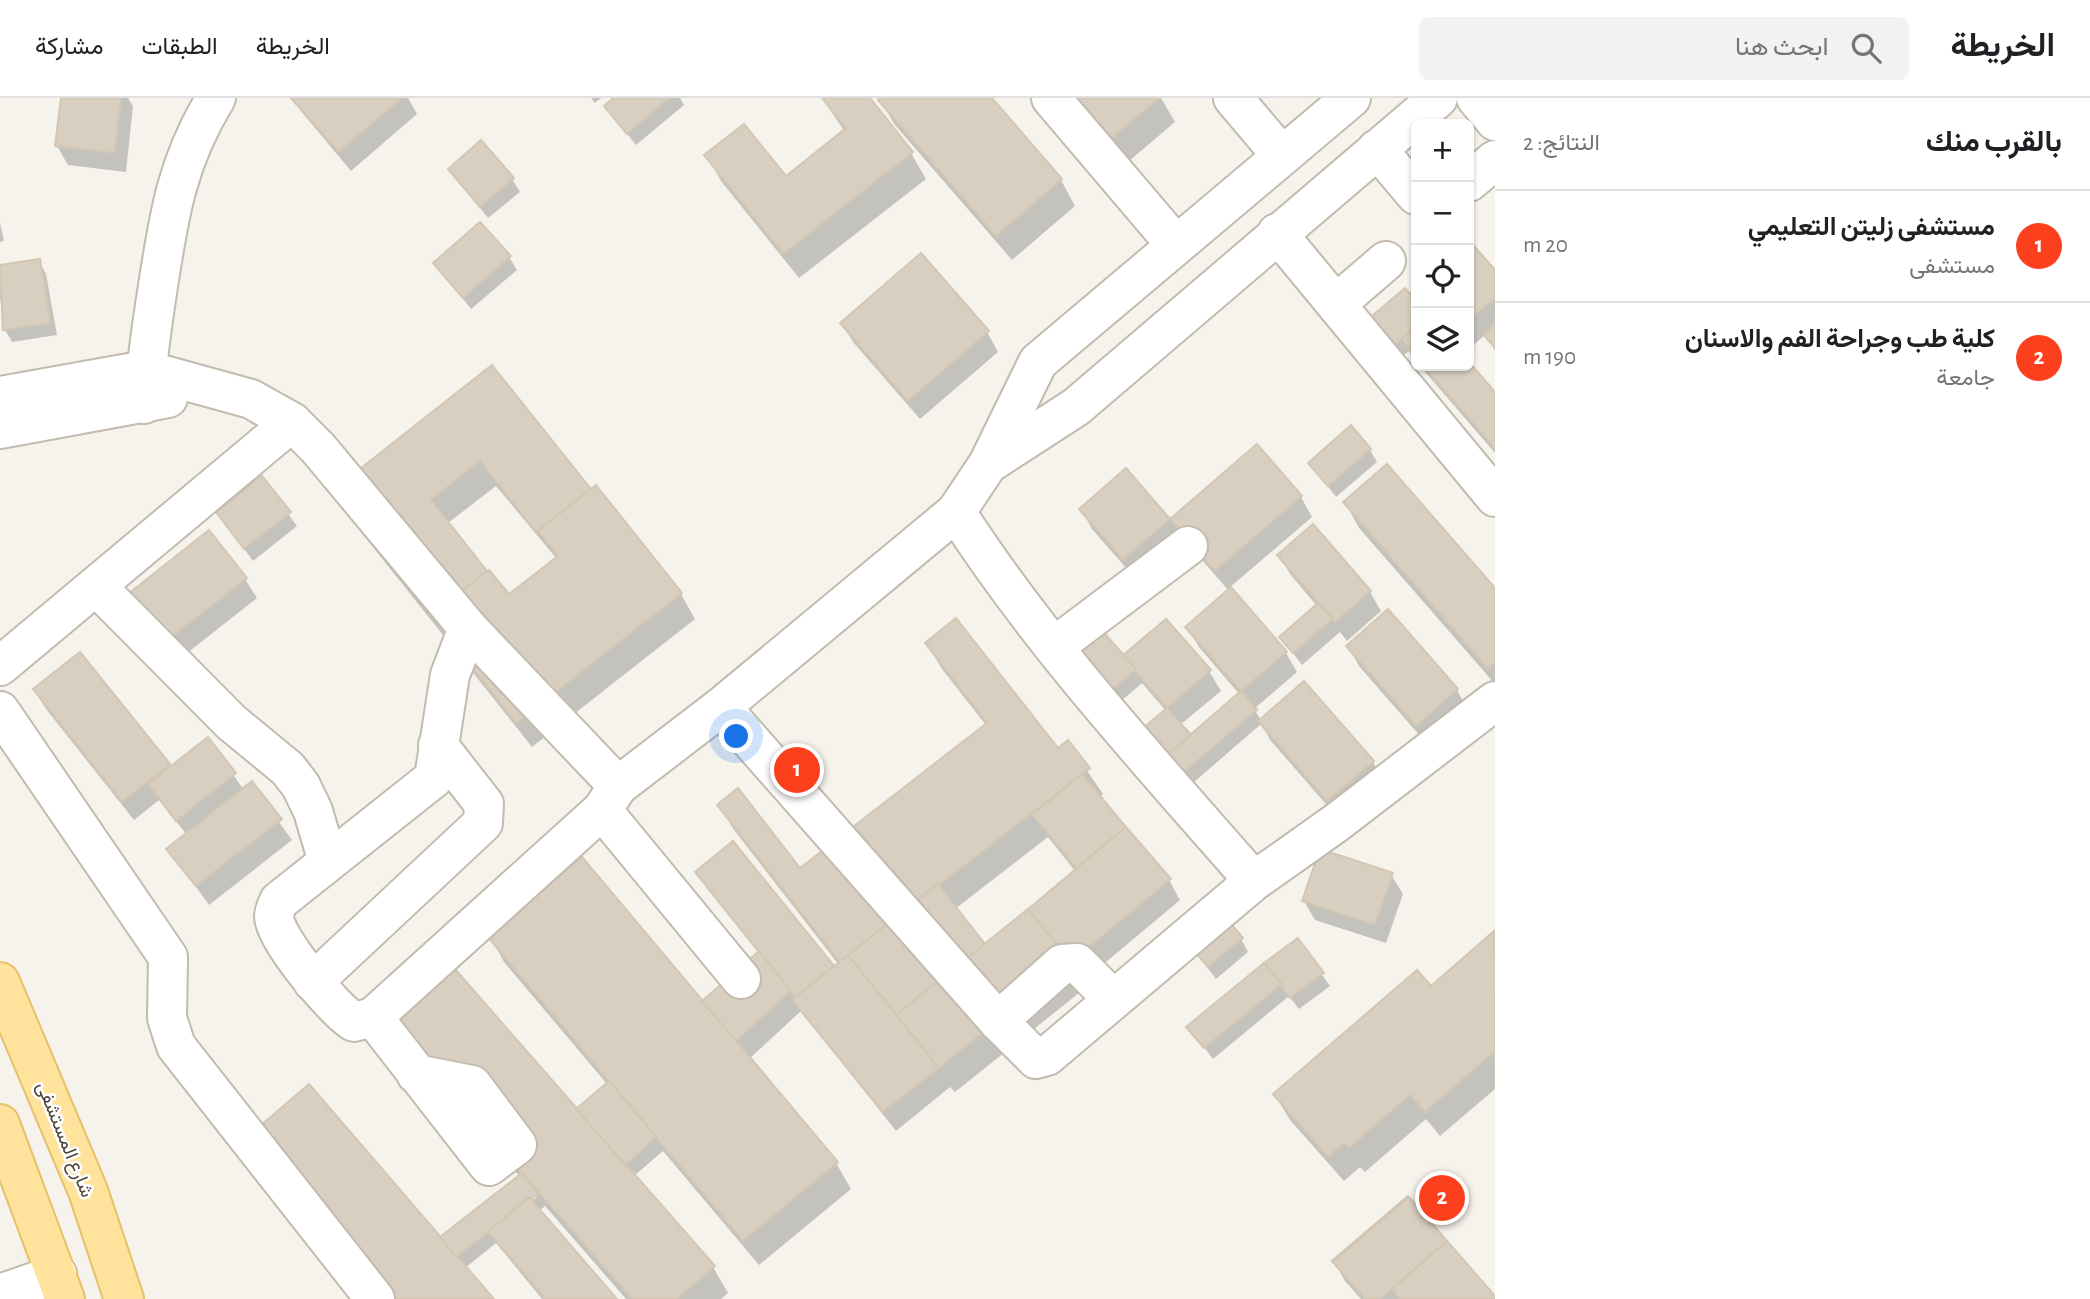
<!DOCTYPE html>
<html lang="ar">
<meta charset="utf-8">
<style>
:root{--surface:#fff;--page:#f2f2f2;--text:#202124;--muted:#757577;--line:#e0e0e0;--accent:#fc3f1d}
body{margin:0;font-family:"Alegreya Sans",Vazirmatn,sans-serif;background:var(--page);color:var(--text);direction:rtl}
.controls{position:absolute;right:21px;top:21px;display:grid;overflow:hidden;border-radius:10px;box-shadow:0 2px 5px #0004}
.controls button{width:63px;height:63px;display:grid;place-items:center;padding:0;border:0;border-bottom:2px solid var(--line);background:var(--surface);color:var(--text);font:35px sans-serif}
.you{position:absolute;left:737px;top:639px;width:24px;height:24px;margin:-18px;border:5px solid #fff;border-radius:50%;background:#1a73e8;box-shadow:0 0 0 10px #1a73e833}
.badge{display:grid;place-items:center;width:46px;height:46px;border-radius:50%;background:var(--accent);color:#fff;font-size:23px;font-weight:700}
.pin{position:absolute;translate:-50% -50%;border:4px solid #fff;box-shadow:0 2px 7px #0006}
.list{margin:0;padding:0;list-style:none}
h2{display:flex;justify-content:space-between;align-items:center;height:91px;margin:0;padding:0 28px;font-size:30px}
h2 small{font-size:23px;font-weight:400;color:var(--muted)}
.list li{display:grid;grid-template-columns:46px 1fr auto;gap:21px;align-items:center;box-sizing:border-box;height:112px;padding:0 28px;border-top:2px solid var(--line)}
.list b{display:block;font-size:26px;white-space:nowrap}
.list p{margin:0;font-size:23px;white-space:nowrap;color:var(--muted)}
.list em{font-size:23px;font-style:normal;color:var(--muted)}
.icon{flex:none;width:38px;height:38px;fill:none;stroke:currentColor;stroke-width:2;stroke-linecap:round;stroke-linejoin:round}
.map{position:relative;flex:none;width:1495px;height:1201px;overflow:hidden;direction:ltr}
header{display:flex;align-items:center;gap:42px;box-sizing:border-box;height:98px;padding:0 35px;background:var(--surface);border-bottom:2px solid var(--line)}
header strong{font-size:33px}
nav{display:flex;gap:38px;margin-inline-start:auto;font-size:24px}
.search{width:490px;height:63px;background:var(--page);display:flex;align-items:center;gap:18px;box-sizing:border-box;padding:0 24px;border-radius:10px;color:var(--muted);font-size:26px}
main{display:flex}
aside{flex:1;background:var(--surface)}
.map>svg:first-child{display:block}
.shadow{fill:#0003;fill-rule:evenodd}
.building{fill:#d8cfc1;stroke:#d3c7b4;stroke-width:2}
.lines{fill:none;stroke-linecap:round;stroke-linejoin:round}
.minor-casing{stroke:#c2bbae;stroke-width:42}
.major-casing{stroke:#e6c16a;stroke-width:42}
.minor{stroke:#fff;stroke-width:38}
.major{stroke:#ffe39c;stroke-width:38}
.labels{text-anchor:middle;stroke-width:5;stroke-linejoin:round;paint-order:stroke}
.street-label{font-size:19px;fill:#4b4439;stroke:#fff}
</style>
<header>
<strong>الخريطة</strong>
<div class="search"><svg class="icon" aria-label="search" viewBox="0 0 24 24"><circle cx="10" cy="10" r="6"/><path d="M15 15l6 6"/></svg>ابحث هنا</div>
<nav><a>الخريطة</a><a>الطبقات</a><a>مشاركة</a></nav>
</header>
<main>
<aside>
<h2>بالقرب منك<small>النتائج: 2</small></h2>
<ul class="list">
<li><span class="badge">1</span><div><b>مستشفى زليتن التعليمي</b><p>مستشفى</p></div><em>20 m</em></li>
<li><span class="badge">2</span><div><b>كلية طب وجراحة الفم والاسنان</b><p>جامعة</p></div><em>190 m</em></li>
</ul>
</aside>
<div class="map">
<svg width="1495" height="1201" viewBox="0 0 1495 1201">
<rect width="100%" height="100%" fill="#f6f3ec"/>
<g class="shadow">
<path d="M62 0H128L133 8 126 74 68 67 57 48Z"/>
<path d="M290 0H408L417 16 351 73Z"/>
<path d="M591 0H601L595 5Z"/>
<path d="M616 0H680L684 7 636 47 606 9Z"/>
<path d="M822 0H867L911 55 926 81 799 180 721 83 707 58 785 81 845 34Z"/>
<path d="M882 0H989L1061 82 1075 108 1012 162 895 27 880 2Z"/>
<path d="M1050 0H1161L1175 24 1115 75Z"/>
<path d="M450 72 512 81 520 94 488 120Z"/>
<path d="M0 125 4 143 0 144Z"/>
<path d="M1469 145 1495 175V253L1486 236 1469 251Z"/>
<path d="M509 159 517 172 471 211 435 165Z"/>
<path d="M39 163 46 176 57 237 12 244 5 232 0 199V169Z"/>
<path d="M1416 188V264L1409 253 1391 268 1368 242Z"/>
<path d="M842 225 987 234 998 254 920 321 853 244Z"/>
<path d="M1469 266 1495 296V355L1420 268Z"/>
<path d="M492 269 591 394 681 496 695 521 532 649 349 419 334 393ZM496 388 557 461 508 499 448 425Z"/>
<path d="M1257 349 1301 399 1312 419 1229 490 1286 555 1297 574 1254 611 1261 622 1373 664 1384 683 1339 721 1271 643 1261 626 1178 698 1166 613 1142 585 1112 611 1075 568 1122 561 1209 573 1221 593 1180 627 1190 639 1240 597 1199 549 1187 529 1229 493 1182 439 1135 480 1092 431 1081 411 1126 373 1170 423Z"/>
<path d="M1370 352 1377 364 1336 399 1310 365Z"/>
<path d="M262 380 297 428 253 463 218 415Z"/>
<path d="M1345 404 1495 493V586L1359 430Z"/>
<path d="M1279 457 1370 494 1381 513 1347 543 1340 534 1302 567 1281 539 1317 508 1290 476Z"/>
<path d="M245 481 257 500 177 563 140 517Z"/>
<path d="M1388 513 1457 592 1468 612 1428 647 1359 568 1348 548Z"/>
<path d="M956 523 1057 652 1068 645 1103 696 1099 699 1169 782 1180 802 1081 885 1084 891 955 994 950 989 896 1033 801 913 749 961 836 1065 851 1091 759 1167 663 1053 634 1078 713 1169 728 1195 721 1201H626L545 1108 539 1113 615 1201H542L496 1145 465 1170 492 1201H388L268 1062 253 1036 309 989 440 1141 520 1079 408 951 393 926 454 872 577 1013 607 986 504 864 490 838 582 762 702 905 759 855 709 793 697 774 733 745 834 871 839 867 734 732 719 707 737 693 800 772 986 627 942 571 927 545ZM1048 739 1075 773 985 848 955 811ZM534 1096 537 1099 525 1108 523 1105Z"/>
<path d="M35 592 170 671 208 641 244 692 251 686 292 742 209 807 169 751 187 737 159 702 134 722 46 611Z"/>
<path d="M1391 777 1403 796 1386 845 1315 822 1304 803Z"/>
<path d="M1494 836 1495 991 1440 1038 1426 1021 1365 1074 1360 1069 1344 1083 1290 1022 1275 997 1431 890Z"/>
<path d="M1241 841 1248 854 1216 881 1193 850Z"/>
<path d="M1297 842 1330 888 1299 911 1289 898 1213 961 1189 929Z"/>
<path d="M1407 1100 1495 1201H1361L1345 1183 1334 1163Z"/>
</g>
<g class="building">
<path d="M61 0H121L115 55 55 48Z"/>
<path d="M291 0H402L339 54Z"/>
<path d="M613 0H669L627 36 604 8Z"/>
<path d="M822 0H870L913 54 783 156 704 57 744 26 786 78 846 30Z"/>
<path d="M879 0H992L1062 81 996 138 878 2Z"/>
<path d="M1055 0H1159L1099 51Z"/>
<path d="M481 42 514 80 480 109 448 71Z"/>
<path d="M480 124 511 158 463 200 433 165Z"/>
<path d="M1469 142 1495 172V200L1469 222Z"/>
<path d="M921 155 989 233 908 303 840 225Z"/>
<path d="M40 161 51 225 3 232 0 167Z"/>
<path d="M1405 190 1416 203V228L1383 257 1359 229Z"/>
<path d="M1495 226V250L1483 236Z"/>
<path d="M1416 228V259L1401 241Z"/>
<path d="M1469 264 1495 294V350L1423 268H1469Z"/>
<path d="M492 267 591 391 536 434 480 363 431 402 487 473 431 517 332 393Z"/>
<path d="M1351 327 1371 351 1328 388 1308 365Z"/>
<path d="M1257 346 1302 398 1215 473 1170 421Z"/>
<path d="M1387 366 1495 490V564L1488 571 1343 404Z"/>
<path d="M1126 370 1170 421 1123 462 1079 411Z"/>
<path d="M262 378 291 414 244 451 216 414Z"/>
<path d="M596 387 682 495 516 625 431 517 489 472 509 496 558 458 538 433Z"/>
<path d="M1313 426 1371 493 1335 524 1277 457Z"/>
<path d="M209 432 247 480 165 544 127 497Z"/>
<path d="M1231 489 1287 554 1241 593 1185 529Z"/>
<path d="M1318 505 1333 521 1293 555 1279 539Z"/>
<path d="M1388 511 1458 591 1416 628 1346 548Z"/>
<path d="M956 520 1058 650 1068 642 1090 670 840 864 717 707 738 690 800 770 987 625 925 545Z"/>
<path d="M1166 521 1211 572 1167 610 1122 558Z"/>
<path d="M1097 527 1136 571 1104 599 1065 554Z"/>
<path d="M80 554 170 666 122 704 33 591Z"/>
<path d="M1304 583 1374 663 1327 703 1258 623Z"/>
<path d="M1241 593 1257 612 1170 686 1154 668Z"/>
<path d="M1167 610 1191 637 1154 668 1130 641Z"/>
<path d="M208 639 236 675 176 723 148 686Z"/>
<path d="M1082 676 1126 729 1076 770 1032 717Z"/>
<path d="M252 683 282 721 196 788 166 751Z"/>
<path d="M1126 729 1171 781 1071 864 1027 812Z"/>
<path d="M733 743 835 869 796 900 695 774Z"/>
<path d="M1320 751 1393 775 1375 827 1302 803Z"/>
<path d="M582 759 838 1064 743 1143 487 838Z"/>
<path d="M938 786 985 846 896 917 848 857Z"/>
<path d="M1028 811 1071 864 939 970 896 917Z"/>
<path d="M1226 820 1243 840 1208 869 1191 849Z"/>
<path d="M1494 833 1495 953 1425 1014 1410 997 1349 1050 1344 1045 1328 1059 1273 996 1417 872 1431 888Z"/>
<path d="M1298 840 1324 875 1290 900 1264 865Z"/>
<path d="M759 853 791 893 736 943 702 903Z"/>
<path d="M848 857 939 970 883 1014 792 902Z"/>
<path d="M1264 865 1282 886 1204 950 1186 929Z"/>
<path d="M454 870 715 1168 677 1201H632L391 925Z"/>
<path d="M609 983 657 1039 625 1067 576 1011Z"/>
<path d="M309 986 494 1201H393L251 1036Z"/>
<path d="M522 1075 538 1096 456 1159 440 1139Z"/>
<path d="M1408 1098 1447 1143 1380 1201H1365L1332 1163Z"/>
<path d="M529 1099 617 1201H546L488 1134Z"/>
<path d="M1407 1099 1408 1100 1333 1164 1332 1163Z"/>
<path d="M1447 1143 1495 1198V1201H1400L1392 1191Z"/>
</g>
<g class="lines">
<defs>
<g id="minor">
<path d="M1051 0 1176 147"/>
<path d="M1233 0 1282 58"/>
<path d="M1476 0 1495 23"/>
<path d="M1377 51 1416 97"/>
<path d="M1469 84 1495 62"/>
<path d="M1277 135 1495 399"/>
<path d="M1336 206 1386 163"/>
<path d="M0 298 146 272 251 301 292 324 318 350 468 530 618 688"/>
<path d="M144 306C146 266 152 227 158 188 169 117 177 63 216 0"/>
<path d="M0 331 168 300"/>
<path d="M989 364 1038 264 1351 0"/>
<path d="M956 414C1041 546 1150 664 1254 783"/>
<path d="M96 488 231 624 288 671 301 688 313 713 328 764"/>
<path d="M468 530 450 577 434 680 279 803C277 807 274 814 274 819 275 841 334 912 354 924L373 919 602 712 618 688 721 609 956 414 988 366 1076 309 1438 0"/>
<path d="M1055 548 1188 448"/>
<path d="M0 568 292 324"/>
<path d="M721 609 998 923 1036 961 1047 958 1254 783 1336 725 1495 603"/>
<path d="M0 613 168 859 167 920 176 948 375 1201"/>
<path d="M602 712 741 881"/>
<path d="M313 884 483 725 484 706 438 647"/>
<path d="M373 919 489 1068 517 1047 472 987 416 976"/>
<path d="M998 923 1062 866 1077 865 1113 901"/>
<path d="M0 1196 57 1176"/>
</g>
<g id="major">
<path d="M0 884 88 1093 124 1201"/>
<path d="M0 1026 65 1201"/>
</g>
</defs>
<use href="#minor" class="minor-casing"/>
<use href="#major" class="major-casing"/>
<use href="#minor" class="minor"/>
<use href="#major" class="major"/>
</g>
<g class="labels">
<g class="street-label">
<text transform="translate(66 1041) rotate(68)" y="7">شارع المستشفى</text>
</g>
</g>
</svg>
<div class="controls">
<button>+</button>
<button>−</button>
<button><svg class="icon" aria-label="locate" viewBox="0 0 24 24"><circle cx="12" cy="12" r="6"/><path d="M12 2v4M12 18v4M2 12h4M18 12h4"/></svg></button>
<button><svg class="icon" aria-label="layers" viewBox="0 0 24 24"><path d="M12 4l9 5-9 5-9-5zM3 14l9 5 9-5"/></svg></button>
</div>
<div class="you"></div>
<div class="pin badge" style="left:797px;top:672px">1</div>
<div class="pin badge" style="left:1442px;top:1100px">2</div>
</div>
</main>
